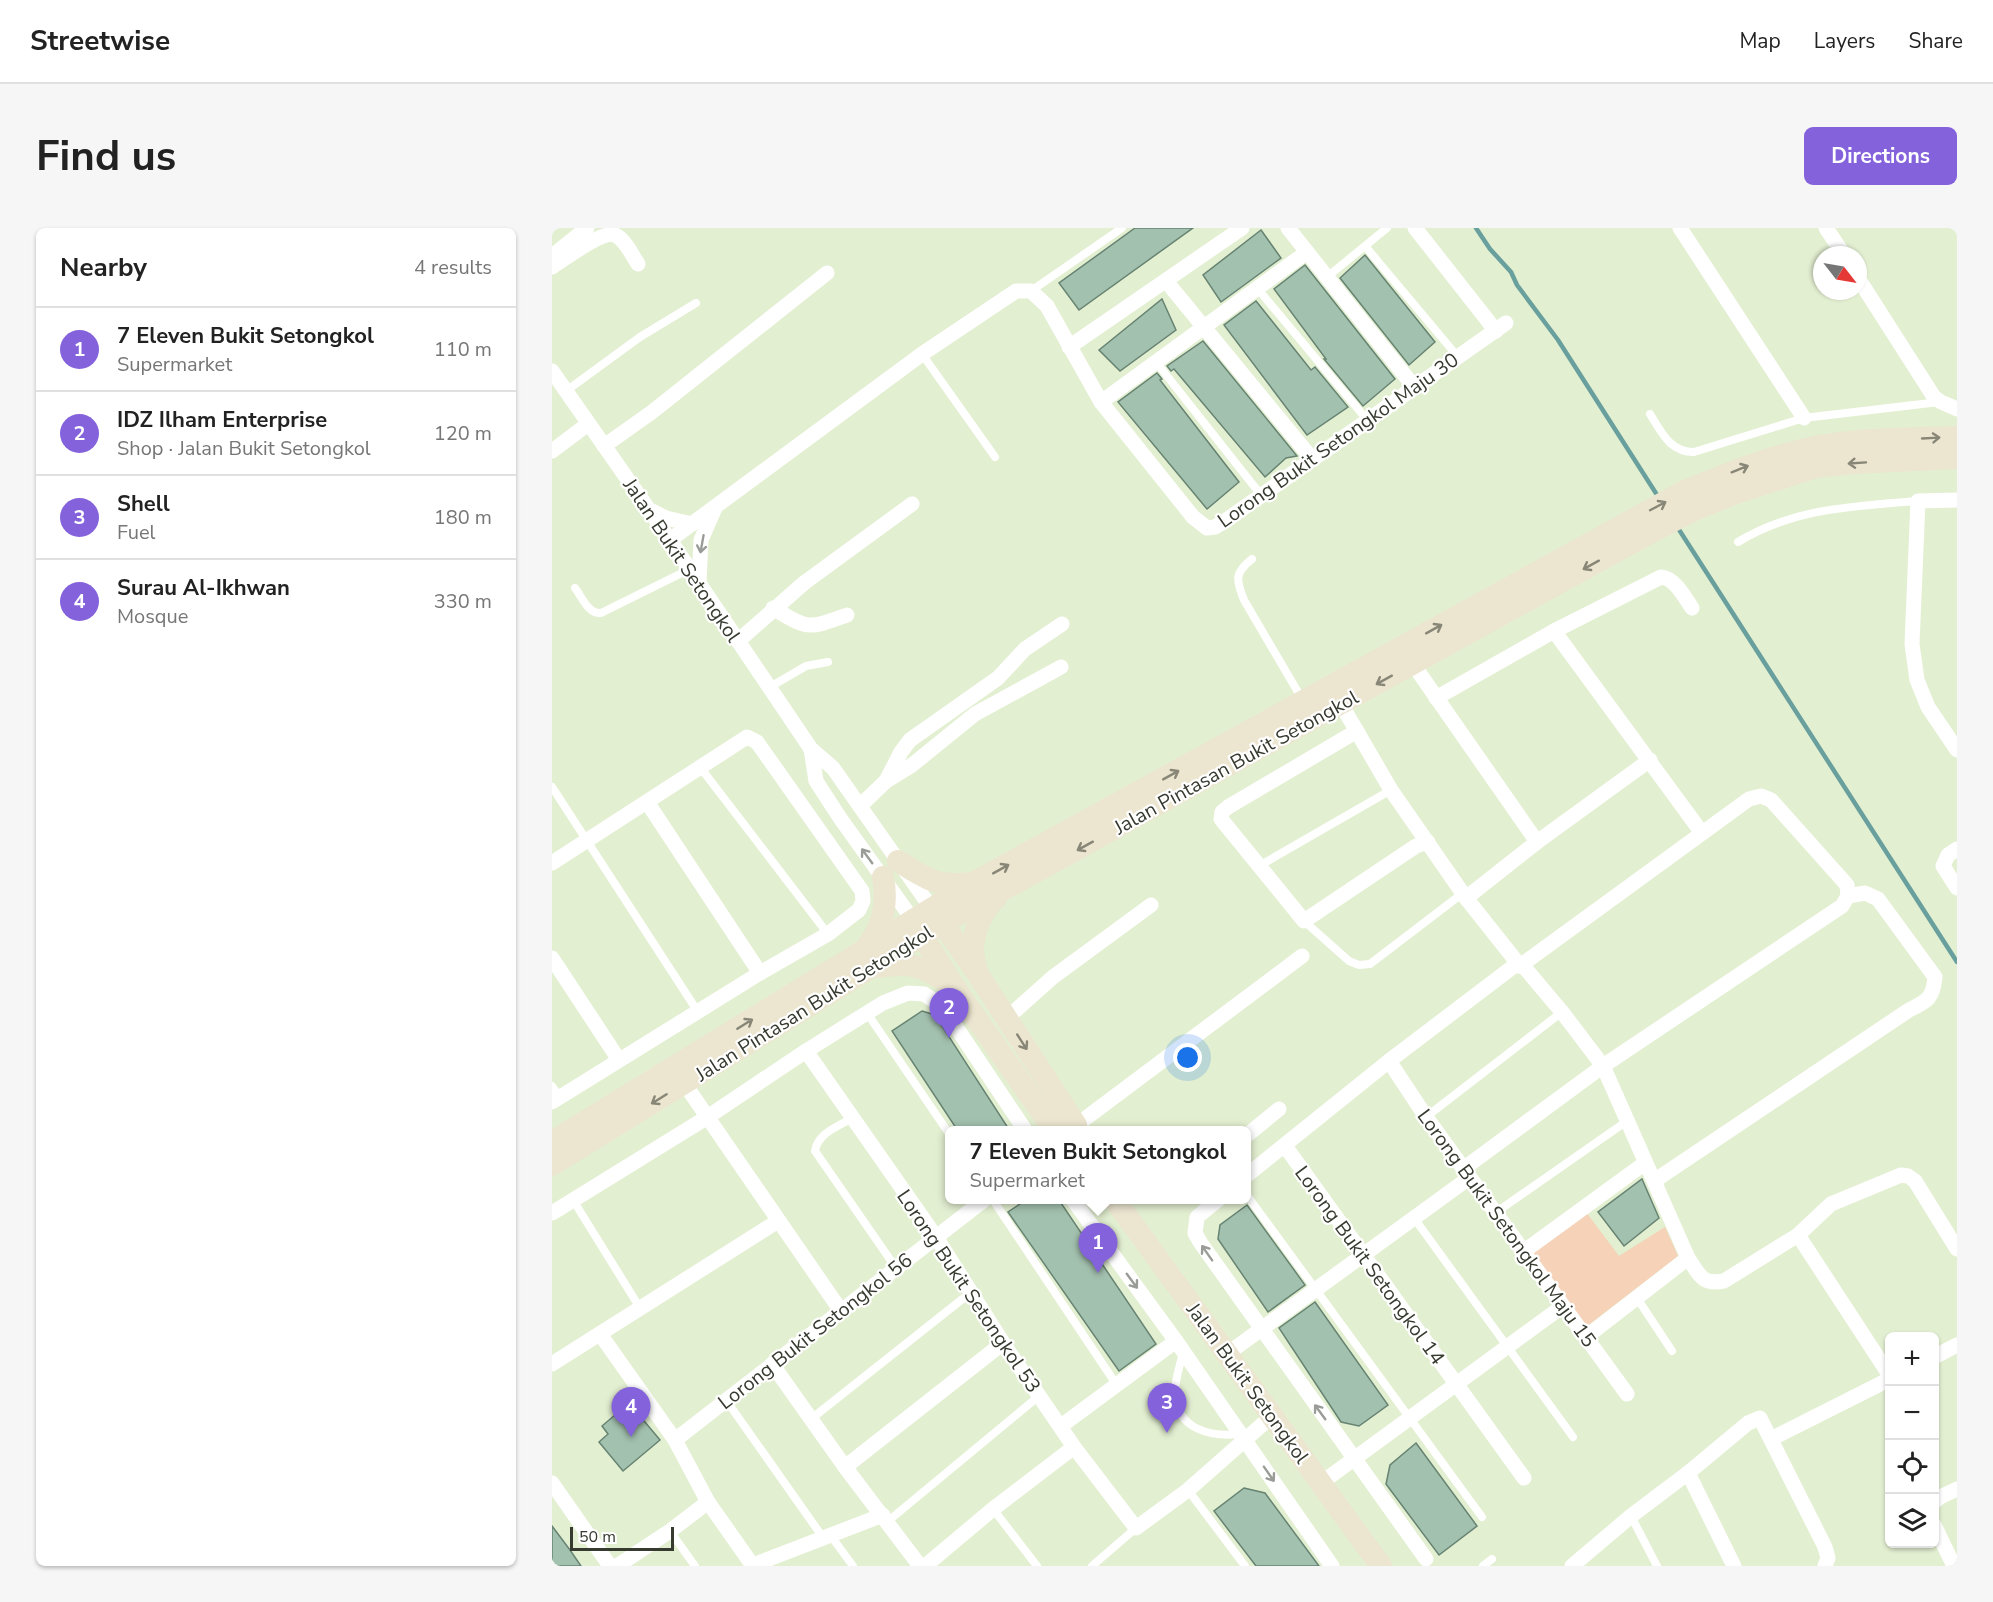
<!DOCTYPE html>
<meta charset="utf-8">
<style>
:root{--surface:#fff;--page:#f6f6f6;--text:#222;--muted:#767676;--line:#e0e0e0;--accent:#8462dc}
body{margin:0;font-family:"Nunito Sans",sans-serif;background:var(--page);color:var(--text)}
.controls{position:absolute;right:18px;bottom:18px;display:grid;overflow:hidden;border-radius:9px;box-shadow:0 2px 4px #0004}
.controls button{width:54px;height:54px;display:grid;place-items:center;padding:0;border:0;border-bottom:2px solid var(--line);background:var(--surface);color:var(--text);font:30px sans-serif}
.compass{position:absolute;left:1261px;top:18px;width:54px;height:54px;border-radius:50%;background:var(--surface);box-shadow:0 2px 4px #0004;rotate:121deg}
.scale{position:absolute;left:18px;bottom:15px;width:104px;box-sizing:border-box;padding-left:6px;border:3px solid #363a2f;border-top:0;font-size:16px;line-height:21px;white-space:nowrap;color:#363a2f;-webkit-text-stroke:4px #fff;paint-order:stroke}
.you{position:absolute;left:636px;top:830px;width:21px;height:21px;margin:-15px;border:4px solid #fff;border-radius:50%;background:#1a73e8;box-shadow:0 0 0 9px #1a73e833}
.badge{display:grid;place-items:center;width:39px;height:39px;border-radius:50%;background:var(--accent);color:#fff;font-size:20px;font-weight:700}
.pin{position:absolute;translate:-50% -50px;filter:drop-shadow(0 2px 3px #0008)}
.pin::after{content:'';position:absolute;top:32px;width:21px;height:18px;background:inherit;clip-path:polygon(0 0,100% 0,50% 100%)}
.popup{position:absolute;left:393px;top:898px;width:306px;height:78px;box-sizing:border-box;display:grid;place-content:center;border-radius:9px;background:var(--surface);filter:drop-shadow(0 2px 4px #0005);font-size:20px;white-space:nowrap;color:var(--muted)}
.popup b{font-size:22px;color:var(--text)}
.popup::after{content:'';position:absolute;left:50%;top:100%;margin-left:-12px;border:12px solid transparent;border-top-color:var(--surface)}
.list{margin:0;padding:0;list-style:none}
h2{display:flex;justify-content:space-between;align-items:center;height:78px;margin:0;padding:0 24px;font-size:26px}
h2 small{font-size:20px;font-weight:400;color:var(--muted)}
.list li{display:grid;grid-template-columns:39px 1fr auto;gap:18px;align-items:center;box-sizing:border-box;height:84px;padding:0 24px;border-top:2px solid var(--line)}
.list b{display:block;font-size:22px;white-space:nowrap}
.list p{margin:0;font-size:20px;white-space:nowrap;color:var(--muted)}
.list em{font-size:20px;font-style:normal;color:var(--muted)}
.icon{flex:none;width:33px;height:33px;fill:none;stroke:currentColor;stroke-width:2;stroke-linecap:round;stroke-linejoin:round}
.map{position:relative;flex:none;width:1405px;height:1338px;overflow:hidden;border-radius:9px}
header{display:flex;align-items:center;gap:36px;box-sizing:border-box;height:84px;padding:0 30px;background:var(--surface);border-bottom:2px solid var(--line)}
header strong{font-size:28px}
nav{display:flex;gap:33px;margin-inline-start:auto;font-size:21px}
.intro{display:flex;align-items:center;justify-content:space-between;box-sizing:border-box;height:144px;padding:0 36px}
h1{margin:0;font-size:42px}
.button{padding:15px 27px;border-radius:9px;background:var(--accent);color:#fff;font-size:21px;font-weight:700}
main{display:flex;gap:36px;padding:0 36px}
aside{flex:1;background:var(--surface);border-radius:9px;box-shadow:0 2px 4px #0004}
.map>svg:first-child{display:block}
.green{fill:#f5d2b8}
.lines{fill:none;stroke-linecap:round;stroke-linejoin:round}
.stream{stroke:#69a09e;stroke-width:4.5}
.building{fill:#a3c1af;stroke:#678372;stroke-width:1.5}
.lane{stroke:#fff;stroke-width:8}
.street{stroke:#fff;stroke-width:15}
.secondary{stroke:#ece5d0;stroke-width:22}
.oneway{stroke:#888777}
.oneway2{stroke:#9a9c97}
.labels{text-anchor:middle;stroke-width:4.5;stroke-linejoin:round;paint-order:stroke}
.street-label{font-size:20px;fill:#363a2f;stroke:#fff}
</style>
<header>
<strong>Streetwise</strong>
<nav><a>Map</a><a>Layers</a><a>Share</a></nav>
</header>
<div class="intro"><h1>Find us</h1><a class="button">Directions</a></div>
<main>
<aside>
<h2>Nearby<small>4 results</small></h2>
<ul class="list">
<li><span class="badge">1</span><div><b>7 Eleven Bukit Setongkol</b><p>Supermarket</p></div><em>110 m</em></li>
<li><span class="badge">2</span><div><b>IDZ Ilham Enterprise</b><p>Shop · Jalan Bukit Setongkol</p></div><em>120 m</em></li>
<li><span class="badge">3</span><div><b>Shell</b><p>Fuel</p></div><em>180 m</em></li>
<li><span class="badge">4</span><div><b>Surau Al-Ikhwan</b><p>Mosque</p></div><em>330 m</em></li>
</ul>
</aside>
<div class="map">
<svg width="1405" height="1338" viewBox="0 0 1405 1338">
<rect width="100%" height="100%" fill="#e3efd1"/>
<path class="green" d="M1034 984 1067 1028 1113 999 1126 1028 1034 1099 980 1025Z"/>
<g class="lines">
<g class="stream">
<path d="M924 0 938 21 959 44 965 57 1006 112 1107 270"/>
<path d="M1124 297 1405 734"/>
</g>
</g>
<g class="building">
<path d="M583 0H641L527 82 507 55Z"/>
<path d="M709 2 729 30 669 74 651 47Z"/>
<path d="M813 27 883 114 857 137 788 50Z"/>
<path d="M753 37 843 151 811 178 772 131H774L722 61Z"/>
<path d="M610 71 624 102 568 143 547 122Z"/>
<path d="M704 73 759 142 763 139 796 179 755 207 672 97Z"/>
<path d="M651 113 745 228 734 230 713 249 622 141 619 143 615 138Z"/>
<path d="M605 145 610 151 608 152 687 254 655 281 566 174Z"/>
<path d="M370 783 383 787 458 903H406L340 803Z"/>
<path d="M1090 951 1107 990 1072 1018 1046 984Z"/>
<path d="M474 972H507L604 1116 567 1143 456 984Z"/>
<path d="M695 977 753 1057 716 1084 666 1011 668 997Z"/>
<path d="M763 1074 836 1177 807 1198 789 1194 727 1100Z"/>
<path d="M77 1175 108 1212 71 1243 47 1214 56 1206 50 1198Z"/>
<path d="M864 1215 925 1298 887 1327 834 1256 838 1237Z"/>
<path d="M692 1260 713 1265 767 1338H704L662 1283Z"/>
<path d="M0 1298 18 1322 29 1338H0Z"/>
</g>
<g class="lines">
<g class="lane">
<path d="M813 18 906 129"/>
<path d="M775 49 835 0"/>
<path d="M705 60 816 193"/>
<path d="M479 63 570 0"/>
<path d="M370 126 443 229"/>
<path d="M604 134 709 267"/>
<path d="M14 163 88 109 144 75"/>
<path d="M1098 186C1110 205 1118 224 1142 224L1252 190 1387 174"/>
<path d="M1186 314C1242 280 1302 278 1366 273"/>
<path d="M700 331C682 345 684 352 692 372L750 471"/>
<path d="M23 360C30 369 36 386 49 385L138 341"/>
<path d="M218 459 254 438 276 434"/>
<path d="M148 539 276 706"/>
<path d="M0 559 146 784"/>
<path d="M707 638 839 562"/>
<path d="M752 693 797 733 807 737 818 736 911 665"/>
<path d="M315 785 398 907"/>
<path d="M0 858 8 870"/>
<path d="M874 889 1010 784"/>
<path d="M300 890C285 899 266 905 263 923L344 1040"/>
<path d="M694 966 930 1289"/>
<path d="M21 972 88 1080"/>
<path d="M441 972 564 1156"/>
<path d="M943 985 1075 893"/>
<path d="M862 990 1021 1209"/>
<path d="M1085 1070 1120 1123"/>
<path d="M631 1125C628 1138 622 1153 623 1167 626 1202 659 1209 688 1206"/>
<path d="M174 1172 272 1311"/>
<path d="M259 1191 418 1065"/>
<path d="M636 1262 693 1338"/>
<path d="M441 1281 485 1338"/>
<path d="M1079 1288 1105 1338"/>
<path d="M335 1294 487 1168"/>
<path d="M118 1303 143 1338"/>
<path d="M279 1308 301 1338"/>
<path d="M540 1338 584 1300"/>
<path d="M931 1338 940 1331"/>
</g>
<g class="street">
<path d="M736 0 863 160"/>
<path d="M863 0 944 103"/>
<path d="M1128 0 1252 190"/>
<path d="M1274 0 1292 27"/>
<path d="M0 28 35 0"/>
<path d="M0 39C11 32 51 2 63 7 73 11 80 27 86 36"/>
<path d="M1306 50 1382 169 1389 174 1405 181"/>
<path d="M614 53 761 232"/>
<path d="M517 119 690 0"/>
<path d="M0 143 118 312 259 521 281 540 380 681"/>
<path d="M549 174 755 24"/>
<path d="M52 218 100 184 275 45"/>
<path d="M0 223 36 196"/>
<path d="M1405 272 1366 273 1360 416 1365 452 1376 479 1405 522"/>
<path d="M100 283 114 290 140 296"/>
<path d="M118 312 370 126 464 63H479L495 78 549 174 641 289 655 300 663 299 673 293 954 95"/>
<path d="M147 355 149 312 163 280"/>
<path d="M221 380C257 402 256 401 295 387"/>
<path d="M1002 403 1150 605"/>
<path d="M186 413 252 355 360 276"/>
<path d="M861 436 985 614"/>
<path d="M884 470 1002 403 1109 349C1123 350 1133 370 1140 380"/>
<path d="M789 476 839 562 914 670 968 738 973 740 1010 784 1051 838 1136 1030C1148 1047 1149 1057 1172 1053L1246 1007 1279 976 1349 947 1356 948 1363 953 1405 1021"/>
<path d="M805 503 676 579 670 584 669 591 752 693 864 618 876 614"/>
<path d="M259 521 264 553 288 590 361 692"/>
<path d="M334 553 360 537 423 486 509 439"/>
<path d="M95 574 208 745"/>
<path d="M308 578 334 553 349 524 358 512 446 450 473 421 510 396"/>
<path d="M1405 621 1396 627 1391 638 1405 660"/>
<path d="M0 635 195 509 205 514 310 663 311 673 307 682 276 706 208 745 0 874"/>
<path d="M914 670 985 614 1098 532"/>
<path d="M0 730 67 832"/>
<path d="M455 790 501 749 599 677"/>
<path d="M254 823 384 1009 451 1115 522 1219 584 1300 636 1262 720 1188"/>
<path d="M837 833 874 889 1075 1166"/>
<path d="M132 855 289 1083"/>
<path d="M518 902 750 728"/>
<path d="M694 908 727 881"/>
<path d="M733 918 972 1250"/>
<path d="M694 948 837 833 962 738H968L1197 571 1209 568 1219 572 1295 657 1296 668 1290 678 1051 838 911 941"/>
<path d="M1102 953 1357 782C1376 773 1381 770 1383 749L1326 671 1313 665 1296 668"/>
<path d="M521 972 624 1113 780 1338"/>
<path d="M666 972 645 989 643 1005 648 1014 874 1331"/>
<path d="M0 985 154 890 254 823 331 775 356 765 372 766 390 778 473 902"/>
<path d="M1246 1007 1338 1148"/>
<path d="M971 1024 1093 935"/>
<path d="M48 1106 123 1212 156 1274 201 1338"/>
<path d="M1034 1109 1136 1030"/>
<path d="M675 1126 917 950"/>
<path d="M1382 1129 1405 1117"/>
<path d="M0 1136 226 993"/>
<path d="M220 1136 293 1239 368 1338"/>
<path d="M509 1198 624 1113"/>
<path d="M1219 1211 1338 1151"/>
<path d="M123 1212 432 972"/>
<path d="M293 1239 451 1115"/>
<path d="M1136 1245 1182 1338"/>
<path d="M0 1255 58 1338"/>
<path d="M769 1255 1011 1078"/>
<path d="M1382 1274 1388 1269 1405 1261"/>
<path d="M1382 1297 1402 1338"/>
<path d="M201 1337 331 1287"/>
<path d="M65 1338 118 1303 156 1274"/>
<path d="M373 1338 441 1281 522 1219"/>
<path d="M1020 1338 1079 1288 1136 1245 1196 1195 1208 1190 1273 1319 1276 1330 1273 1338"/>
</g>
<g class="secondary">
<path d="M346 633C374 651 385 659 420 655"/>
<path d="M382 683 425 745 524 897 525 902"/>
<path d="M363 696 403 760 502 902"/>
<path d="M315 719C331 697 336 676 331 649"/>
<path d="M327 739C358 734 371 737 397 756"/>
<path d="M425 744C423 736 421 727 421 719 422 702 431 681 444 670"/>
<path d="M0 914 423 654 1133 263C1176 246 1218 228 1263 219 1309 210 1358 211 1405 209"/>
<path d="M0 937 389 696 1090 309 1142 282 1184 265 1264 239 1301 235 1405 230"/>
<path d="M563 972 829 1338"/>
</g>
</g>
<defs><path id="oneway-shaft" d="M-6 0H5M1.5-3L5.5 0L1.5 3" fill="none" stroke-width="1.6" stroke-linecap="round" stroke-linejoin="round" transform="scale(1.5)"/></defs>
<g class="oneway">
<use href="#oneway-shaft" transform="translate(1379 210) rotate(-3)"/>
<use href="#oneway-shaft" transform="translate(1305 235) rotate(176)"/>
<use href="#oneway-shaft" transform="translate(1188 241) rotate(-22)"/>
<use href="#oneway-shaft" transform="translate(1106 278) rotate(-28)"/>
<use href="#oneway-shaft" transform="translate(1039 337) rotate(151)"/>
<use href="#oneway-shaft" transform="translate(882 401) rotate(-29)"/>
<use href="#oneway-shaft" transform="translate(832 452) rotate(151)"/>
<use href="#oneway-shaft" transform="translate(619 547) rotate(-29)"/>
<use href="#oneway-shaft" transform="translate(533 618) rotate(151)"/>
<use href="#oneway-shaft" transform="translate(449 641) rotate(-29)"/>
<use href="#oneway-shaft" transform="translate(193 796) rotate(-32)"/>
<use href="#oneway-shaft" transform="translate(470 814) rotate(57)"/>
<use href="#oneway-shaft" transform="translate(107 871) rotate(148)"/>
</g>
<g class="oneway2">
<use href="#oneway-shaft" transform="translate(150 316) rotate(100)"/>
<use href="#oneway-shaft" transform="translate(315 628) rotate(-126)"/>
<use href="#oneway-shaft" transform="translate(655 1025) rotate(-125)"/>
<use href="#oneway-shaft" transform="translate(580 1053) rotate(54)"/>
<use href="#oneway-shaft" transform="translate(768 1184) rotate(-126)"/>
<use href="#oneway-shaft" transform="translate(717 1246) rotate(55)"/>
</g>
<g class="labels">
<g class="street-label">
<text transform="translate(786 212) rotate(-35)" y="7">Lorong Bukit Setongkol Maju 30</text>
<text transform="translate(130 332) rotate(56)" y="7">Jalan Bukit Setongkol</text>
<text transform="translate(684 534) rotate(-29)" y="7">Jalan Pintasan Bukit Setongkol</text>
<text transform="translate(262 775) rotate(-32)" y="7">Jalan Pintasan Bukit Setongkol</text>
<text transform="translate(955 1000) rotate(54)" y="7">Lorong Bukit Setongkol Maju 15</text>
<text transform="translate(818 1037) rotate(54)" y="7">Lorong Bukit Setongkol 14</text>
<text transform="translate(417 1063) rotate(56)" y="7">Lorong Bukit Setongkol 53</text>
<text transform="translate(263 1103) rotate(-38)" y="7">Lorong Bukit Setongkol 56</text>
<text transform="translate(696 1155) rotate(54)" y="7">Jalan Bukit Setongkol</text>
</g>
</g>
</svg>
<div class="controls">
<button>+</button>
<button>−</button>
<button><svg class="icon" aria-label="locate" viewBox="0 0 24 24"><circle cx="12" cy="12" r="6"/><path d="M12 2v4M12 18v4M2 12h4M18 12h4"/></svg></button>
<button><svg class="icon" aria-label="layers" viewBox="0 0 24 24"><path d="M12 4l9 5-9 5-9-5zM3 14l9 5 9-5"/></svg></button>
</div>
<svg class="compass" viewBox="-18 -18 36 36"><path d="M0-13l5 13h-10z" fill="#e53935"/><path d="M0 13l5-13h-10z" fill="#767676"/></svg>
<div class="scale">50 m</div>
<div class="you"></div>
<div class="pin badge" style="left:546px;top:1045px">1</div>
<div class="popup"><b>7 Eleven Bukit Setongkol</b>Supermarket</div>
<div class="pin badge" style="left:397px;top:810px">2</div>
<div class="pin badge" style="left:615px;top:1205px">3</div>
<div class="pin badge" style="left:79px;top:1209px">4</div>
</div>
</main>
